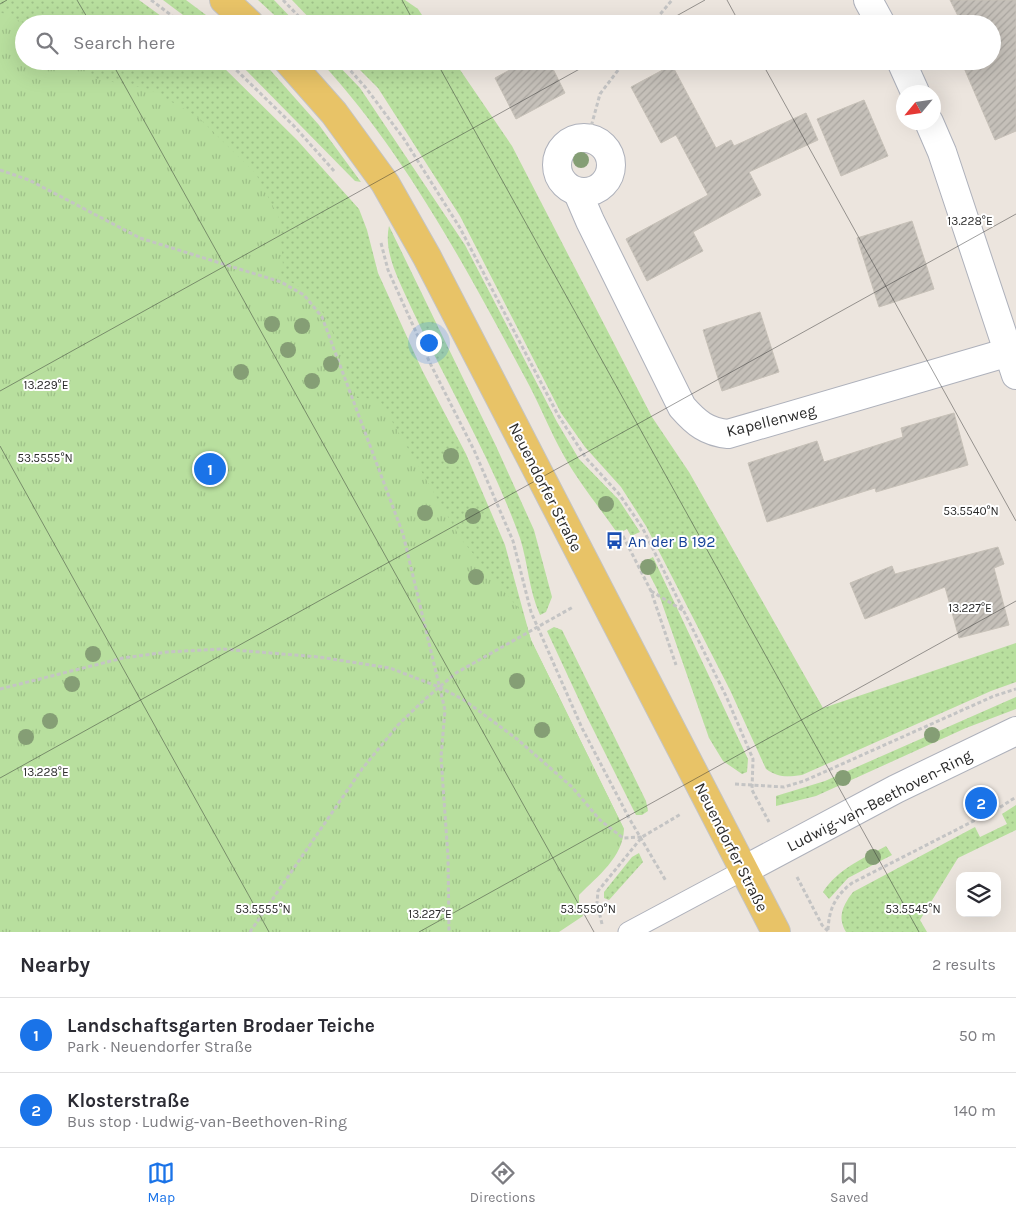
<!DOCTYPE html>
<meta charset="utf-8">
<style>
:root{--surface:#fff;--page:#f2f2f3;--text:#2b2b33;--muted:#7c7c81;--line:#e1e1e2;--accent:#1a73e8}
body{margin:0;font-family:Karla,sans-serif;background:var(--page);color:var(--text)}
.controls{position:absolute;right:15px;bottom:15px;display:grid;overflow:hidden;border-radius:10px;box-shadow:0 5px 20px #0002}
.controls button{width:45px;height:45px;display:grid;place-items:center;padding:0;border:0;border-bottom:1px solid var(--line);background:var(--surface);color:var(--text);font:25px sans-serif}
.compass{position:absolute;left:896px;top:85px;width:45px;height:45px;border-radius:50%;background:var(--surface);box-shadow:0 5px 20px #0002;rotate:241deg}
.you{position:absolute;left:428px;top:342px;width:18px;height:18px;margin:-12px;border:4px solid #fff;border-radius:50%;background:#1a73e8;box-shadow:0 0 0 8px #1a73e833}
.badge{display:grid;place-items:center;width:32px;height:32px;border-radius:50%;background:var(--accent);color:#fff;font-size:16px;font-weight:700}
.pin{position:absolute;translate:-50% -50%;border:2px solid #fff;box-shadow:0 1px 5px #0006}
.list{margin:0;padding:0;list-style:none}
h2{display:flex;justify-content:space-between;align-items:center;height:65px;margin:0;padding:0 20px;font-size:21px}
h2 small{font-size:16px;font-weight:400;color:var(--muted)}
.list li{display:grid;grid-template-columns:32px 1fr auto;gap:15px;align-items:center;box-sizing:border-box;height:75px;padding:0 20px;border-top:1px solid var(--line)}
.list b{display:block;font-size:19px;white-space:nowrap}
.list p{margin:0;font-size:16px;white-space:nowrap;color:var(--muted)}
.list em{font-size:16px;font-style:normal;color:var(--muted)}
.icon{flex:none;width:28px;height:28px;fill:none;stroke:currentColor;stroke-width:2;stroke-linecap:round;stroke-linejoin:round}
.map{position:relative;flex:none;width:1016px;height:932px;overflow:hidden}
.search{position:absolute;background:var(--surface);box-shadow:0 5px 20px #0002;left:15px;right:15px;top:15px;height:55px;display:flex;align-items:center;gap:12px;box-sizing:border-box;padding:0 18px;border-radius:28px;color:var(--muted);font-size:19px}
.sheet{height:215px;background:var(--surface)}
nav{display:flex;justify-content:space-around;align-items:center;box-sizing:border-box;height:70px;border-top:1px solid var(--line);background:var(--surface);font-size:14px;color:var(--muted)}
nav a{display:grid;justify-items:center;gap:2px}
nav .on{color:var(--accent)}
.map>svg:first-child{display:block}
.grass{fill:url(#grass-dots)}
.park{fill:url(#park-tufts)}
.building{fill:url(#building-hatch);stroke:#c7c1b8}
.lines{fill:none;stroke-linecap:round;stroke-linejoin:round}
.lane-casing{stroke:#aeb1bb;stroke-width:21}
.street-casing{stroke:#aeb1bb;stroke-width:30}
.primary-casing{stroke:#c4c4c4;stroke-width:30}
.path{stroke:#c4c4c4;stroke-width:3;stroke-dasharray:4 2.5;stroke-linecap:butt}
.lane{stroke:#fff;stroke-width:19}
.street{stroke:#fff;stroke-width:28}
.primary{stroke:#e8c367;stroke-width:28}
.tree{fill:#859e75}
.ticks{fill:none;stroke:#2b2b2b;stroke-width:1;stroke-opacity:0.45}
.labels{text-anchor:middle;stroke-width:4;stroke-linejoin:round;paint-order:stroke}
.street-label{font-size:16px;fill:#2b2b2b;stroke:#fff}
.transit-label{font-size:16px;fill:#164399;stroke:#fff;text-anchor:start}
.ticks-label{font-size:12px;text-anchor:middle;fill:#2b2b2b;stroke:#fff;stroke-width:4;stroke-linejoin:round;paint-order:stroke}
</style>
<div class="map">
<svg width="1016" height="932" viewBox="0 0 1016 932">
<defs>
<pattern id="grass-dots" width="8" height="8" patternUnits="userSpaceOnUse" patternTransform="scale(1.25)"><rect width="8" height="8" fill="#b8df9e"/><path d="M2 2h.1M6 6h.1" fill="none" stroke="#9ec088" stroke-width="1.8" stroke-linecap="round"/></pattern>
<pattern id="park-tufts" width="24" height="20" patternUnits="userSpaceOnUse" patternTransform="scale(1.25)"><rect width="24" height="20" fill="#b8df9e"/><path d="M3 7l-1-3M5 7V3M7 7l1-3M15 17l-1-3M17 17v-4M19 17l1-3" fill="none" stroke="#9ec088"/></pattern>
<pattern id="building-hatch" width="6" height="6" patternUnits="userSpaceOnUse" patternTransform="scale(1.25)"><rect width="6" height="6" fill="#c5c0b9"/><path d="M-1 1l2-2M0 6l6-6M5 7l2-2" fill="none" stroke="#a9a59f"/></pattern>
</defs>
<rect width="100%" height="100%" fill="#ece5de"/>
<g class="grass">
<path d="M0 0H139L172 24H24V61H217L297 140 359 209 367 230 378 273 422 370 466 454 505 545 531 640 624 829 0 682Z"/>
<path d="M163 0H186L218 24H195Z"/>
<path d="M258 0H274L297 24H284Z"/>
<path d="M292 0H405L418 9 428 24H315Z"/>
<path d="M237 61 263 62 319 125 361 182 355 181Z"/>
<path d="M320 61H334L360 88 465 245 557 422 579 459 619 500 640 532 631 536 627 529 618 534C600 508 579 483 564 456 551 433 541 408 529 385 468 272 407 155 320 61Z"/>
<path d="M351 61H454L512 146 652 417 689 472 823 708 1016 643V682L991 691 802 775C787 777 779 778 766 769L730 690 646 526 621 487 585 447 561 413 460 216 378 88Z"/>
<path d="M389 226 496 446 534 530 552 597 546 612 540 615C529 591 528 563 520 538 491 457 446 383 410 305 400 282 383 253 389 226Z"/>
<path d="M653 557 748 759 747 772 742 774 723 761 709 738 657 589 643 562Z"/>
<path d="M554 627 562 630 646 801 648 811 642 815H636L587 717 547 631Z"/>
<path d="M1016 697V709L966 728 816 796 776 806V796L825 781Z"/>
<path d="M1016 805V830L958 858 920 920 927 932H846C837 917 843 905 853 892L975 827 980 837 1007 824 1002 814Z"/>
<path d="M886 846 892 855 848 878 829 899 823 892C838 869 862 859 886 846Z"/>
<path d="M639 853 643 862 609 900 604 898V892L632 857Z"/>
</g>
<path class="park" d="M0 12 26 24H24V61H72L97 79 149 89 198 117 256 174 279 218 283 265 278 277C330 293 340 353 357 398L379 399 461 539 523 614 531 640 624 829C623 857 598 876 579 895V906L583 916 559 932H0Z"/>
<g class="building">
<path d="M950 0H1016V131L995 140 964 68 979 61H992V24H962Z"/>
<path d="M526 61H549L565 93 516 119 495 78Z"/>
<path d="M672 65 716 148 731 140 734 146 806 113 818 140 749 172 761 195 693 232 703 251 647 281 626 239 708 195 676 135 661 143 631 87Z"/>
<path d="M864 100 888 156 841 176 817 119Z"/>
<path d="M912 221 934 289 879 307 857 238Z"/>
<path d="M760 312 779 372 722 391 703 330Z"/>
<path d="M954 413 968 465 876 492 875 488 767 522 748 463 817 441 824 462 903 437 901 428Z"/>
<path d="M998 547 1004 564 994 568 1009 625 959 638 945 587 865 619 850 583 892 566 895 574Z"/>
</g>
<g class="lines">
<defs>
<path id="lane" d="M628 932 744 870"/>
<g id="street">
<path d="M868 0 881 24"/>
<path d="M901 61 915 92"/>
<path d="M929 122 942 152 1016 375"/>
<circle cx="584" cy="165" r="27"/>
<path d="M578 193 590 221 682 407C696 423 707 432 728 434L1009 352"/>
<path d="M744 870 896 789 1016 731"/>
</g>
<g id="primary">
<path d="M224 0 250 24"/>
<path d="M288 61 334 113 385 183 427 257 776 932"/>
</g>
</defs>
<use href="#lane" class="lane-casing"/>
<use href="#street" class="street-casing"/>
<use href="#primary" class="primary-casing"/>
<g class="path">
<path d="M151 0 183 24"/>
<path d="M283 0 306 24"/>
<path d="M652 24 672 0"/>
<path d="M227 61 294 126 335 172"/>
<path d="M342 61 366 88 404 139 460 228 558 415 586 458 619 494 642 527 726 696 753 759 752 790 769 822"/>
<path d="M588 138 600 94 625 61"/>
<path d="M0 170 29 180 140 238 281 282 304 295 322 317 403 534 445 710 441 757 448 857 449 932"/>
<path d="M381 243 388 270 430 363 474 450 513 541 531 612 582 728 629 818 666 881"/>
<path d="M623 536 651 591 676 665"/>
<path d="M651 591 684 611"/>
<path d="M0 689 123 658 167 652 222 649 319 657 390 668 439 687 464 700 517 739 572 787 600 820 623 838 642 837"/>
<path d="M735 784 784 787 804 781 994 696 1016 689"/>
<path d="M797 877 822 925 829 932"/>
<path d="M602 924 597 903 598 891 642 837 681 814"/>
<path d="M828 930C829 909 835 896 852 883L999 808 1016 797"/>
<path d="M250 932 362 769 398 725 424 700 456 673 573 607"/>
</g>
<use href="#lane" class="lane"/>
<use href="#street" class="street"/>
<use href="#primary" class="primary"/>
</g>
<g class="tree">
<circle cx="581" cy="160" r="8"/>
<circle cx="272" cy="324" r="8"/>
<circle cx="302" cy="326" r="8"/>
<circle cx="288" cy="350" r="8"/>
<circle cx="331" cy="364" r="8"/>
<circle cx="241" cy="372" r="8"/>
<circle cx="312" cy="381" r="8"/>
<circle cx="451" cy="456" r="8"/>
<circle cx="606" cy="504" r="8"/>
<circle cx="425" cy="513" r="8"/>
<circle cx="473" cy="516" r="8"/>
<circle cx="648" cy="567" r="8"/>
<circle cx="476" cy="577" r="8"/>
<circle cx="93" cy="654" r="8"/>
<circle cx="517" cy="681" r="8"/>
<circle cx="72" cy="684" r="8"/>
<circle cx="50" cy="721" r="8"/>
<circle cx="542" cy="730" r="8"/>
<circle cx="932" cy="735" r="8"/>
<circle cx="26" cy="737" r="8"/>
<circle cx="843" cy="778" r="8"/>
<circle cx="873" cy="857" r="8"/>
</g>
<path class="ticks" d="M77 0 91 24M402 0 415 24M727 0 740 24M0 4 7 0M662 24 705 0M111 61 594 932M436 61 919 932M761 61 1016 521M0 391 594 61M0 446 269 932M0 778 1016 214M419 932 1016 601"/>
<defs>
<symbol id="bus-bare" viewBox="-9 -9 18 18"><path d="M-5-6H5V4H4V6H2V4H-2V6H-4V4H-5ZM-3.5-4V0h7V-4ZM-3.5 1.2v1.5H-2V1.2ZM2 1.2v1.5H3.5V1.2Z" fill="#1a4fb4" stroke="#fff" stroke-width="2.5" paint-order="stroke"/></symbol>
</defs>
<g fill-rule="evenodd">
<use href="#bus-bare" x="602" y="528" width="25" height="25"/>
</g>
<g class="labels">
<g class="street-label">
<text transform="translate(771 420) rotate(-14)" y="6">Kapellenweg</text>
<text transform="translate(546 487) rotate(63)" y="6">Neuendorfer Straße</text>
<text transform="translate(879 800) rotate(-27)" y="6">Ludwig-van-Beethoven-Ring</text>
<text transform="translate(732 847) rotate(63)" y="6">Neuendorfer Straße</text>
</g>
<g class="transit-label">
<text x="628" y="547">An der B 192</text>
</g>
</g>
<g class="ticks-label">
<text x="970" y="225">13.228°E</text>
<text x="46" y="389">13.229°E</text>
<text x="45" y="462">53.5555°N</text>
<text x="971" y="515">53.5540°N</text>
<text x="970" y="612">13.227°E</text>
<text x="46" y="776">13.228°E</text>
<text x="263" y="913">53.5555°N</text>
<text x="588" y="913">53.5550°N</text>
<text x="913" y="913">53.5545°N</text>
<text x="430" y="918">13.227°E</text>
</g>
</svg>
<div class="controls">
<button><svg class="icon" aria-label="layers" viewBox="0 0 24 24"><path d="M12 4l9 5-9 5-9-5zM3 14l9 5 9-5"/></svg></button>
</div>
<svg class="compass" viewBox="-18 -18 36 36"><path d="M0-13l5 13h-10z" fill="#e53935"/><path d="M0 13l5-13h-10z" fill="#7c7c81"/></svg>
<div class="you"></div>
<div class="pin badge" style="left:210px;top:469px">1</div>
<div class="pin badge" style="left:981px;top:803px">2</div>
<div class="search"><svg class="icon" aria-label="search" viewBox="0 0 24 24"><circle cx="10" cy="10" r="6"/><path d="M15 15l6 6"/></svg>Search here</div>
</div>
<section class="sheet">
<h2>Nearby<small>2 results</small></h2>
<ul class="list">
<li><span class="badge">1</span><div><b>Landschaftsgarten Brodaer Teiche</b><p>Park · Neuendorfer Straße</p></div><em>50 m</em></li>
<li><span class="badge">2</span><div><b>Klosterstraße</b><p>Bus stop · Ludwig-van-Beethoven-Ring</p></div><em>140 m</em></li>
</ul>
</section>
<nav>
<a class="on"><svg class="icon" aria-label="map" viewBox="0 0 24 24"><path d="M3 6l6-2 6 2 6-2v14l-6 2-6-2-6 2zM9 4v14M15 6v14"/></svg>Map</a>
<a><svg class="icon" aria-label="directions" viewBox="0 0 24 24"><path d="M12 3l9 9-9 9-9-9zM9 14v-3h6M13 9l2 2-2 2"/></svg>Directions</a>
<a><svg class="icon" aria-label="saved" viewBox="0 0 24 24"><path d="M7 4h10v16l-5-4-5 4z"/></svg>Saved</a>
</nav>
